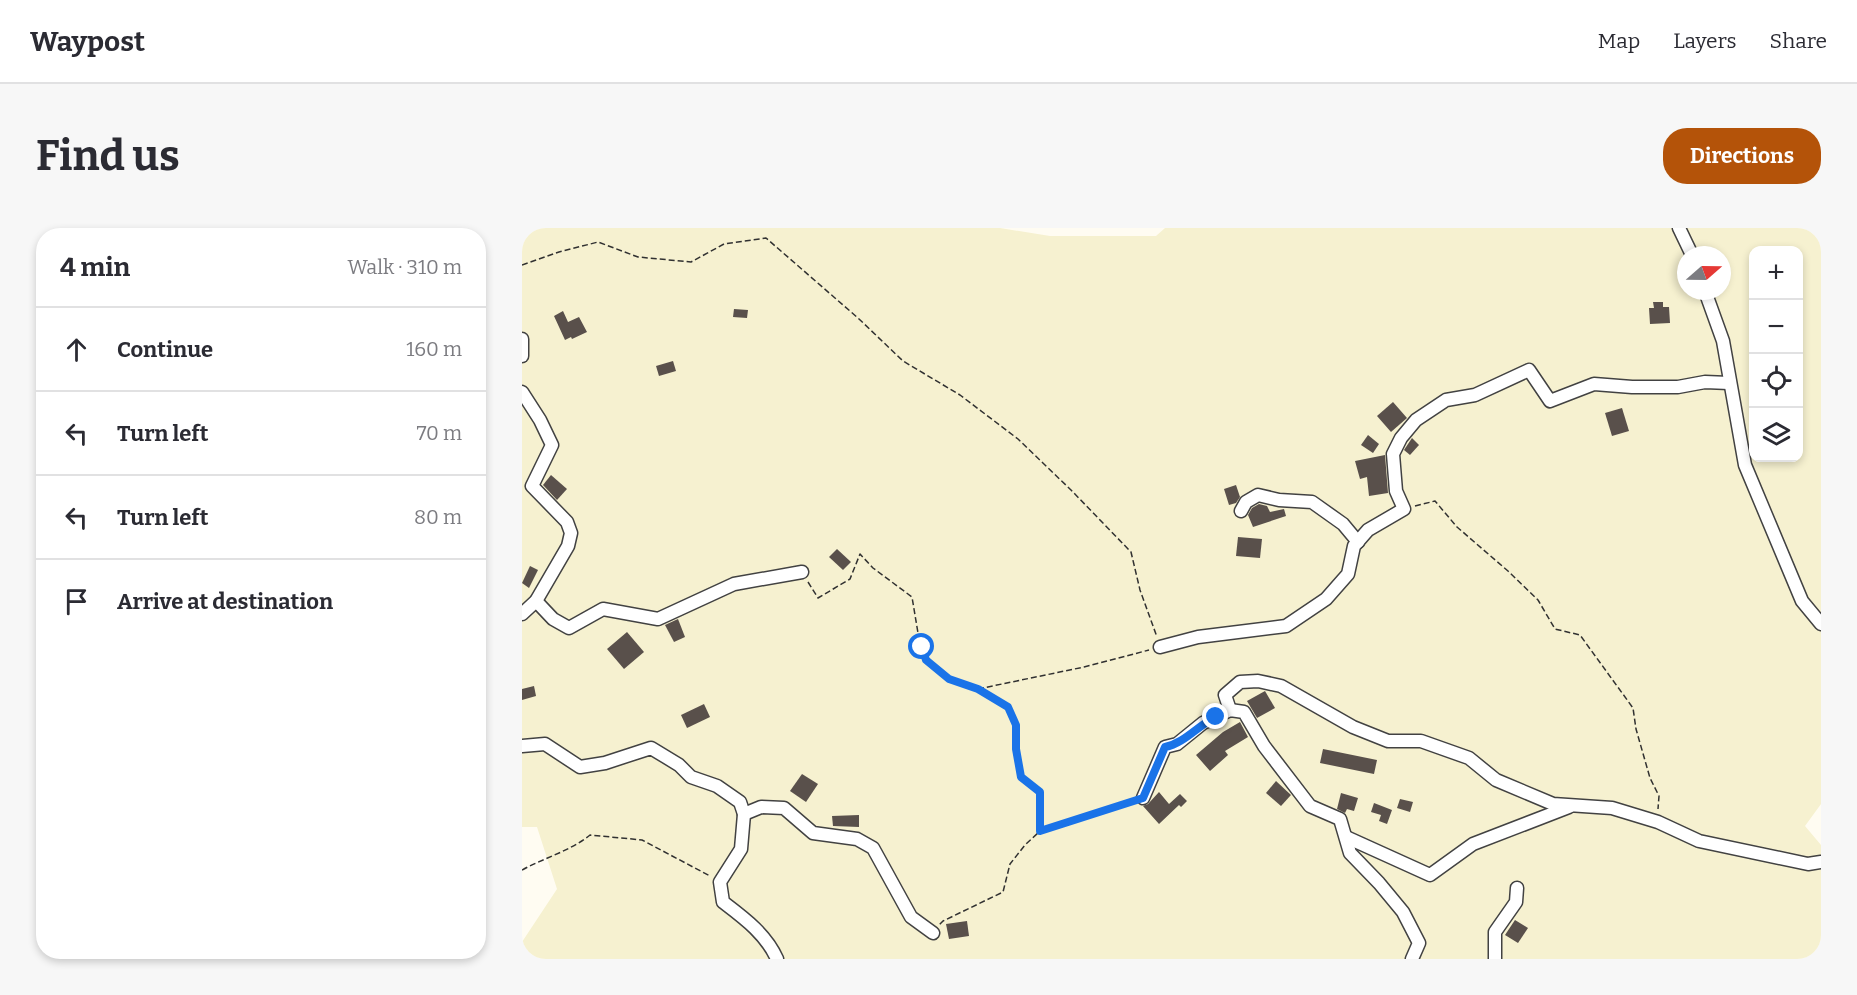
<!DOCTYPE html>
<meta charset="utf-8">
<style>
:root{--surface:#fff;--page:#f7f7f7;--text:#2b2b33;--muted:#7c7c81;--line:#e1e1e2;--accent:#b45309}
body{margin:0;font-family:Bitter,serif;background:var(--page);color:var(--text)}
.controls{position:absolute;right:18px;top:18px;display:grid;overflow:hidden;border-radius:12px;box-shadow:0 3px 9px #0003}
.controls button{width:54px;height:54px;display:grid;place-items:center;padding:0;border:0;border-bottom:2px solid var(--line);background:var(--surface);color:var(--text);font:30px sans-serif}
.compass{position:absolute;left:1155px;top:18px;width:54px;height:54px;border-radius:50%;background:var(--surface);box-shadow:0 3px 9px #0003;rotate:70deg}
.stop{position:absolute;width:18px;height:18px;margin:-14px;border:4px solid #1a73e8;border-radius:50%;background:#fff}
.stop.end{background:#1a73e8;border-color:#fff;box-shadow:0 2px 6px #0008}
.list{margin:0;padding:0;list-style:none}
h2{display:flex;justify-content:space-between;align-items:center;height:78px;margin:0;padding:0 24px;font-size:26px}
h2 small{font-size:20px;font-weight:400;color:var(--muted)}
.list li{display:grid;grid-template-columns:39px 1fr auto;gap:18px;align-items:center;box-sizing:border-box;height:84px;padding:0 24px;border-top:2px solid var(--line)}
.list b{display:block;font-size:22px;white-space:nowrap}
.list em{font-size:20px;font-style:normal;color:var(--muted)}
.icon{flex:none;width:33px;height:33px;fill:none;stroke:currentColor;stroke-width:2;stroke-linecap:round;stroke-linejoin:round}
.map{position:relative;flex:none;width:1299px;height:731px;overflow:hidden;border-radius:24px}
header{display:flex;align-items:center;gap:36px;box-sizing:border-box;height:84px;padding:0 30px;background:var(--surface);border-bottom:2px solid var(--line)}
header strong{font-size:28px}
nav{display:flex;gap:33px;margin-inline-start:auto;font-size:21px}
.intro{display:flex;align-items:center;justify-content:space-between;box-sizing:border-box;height:144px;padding:0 36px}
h1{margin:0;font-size:42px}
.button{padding:15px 27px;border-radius:24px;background:var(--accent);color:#fff;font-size:21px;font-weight:700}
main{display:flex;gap:36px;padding:0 36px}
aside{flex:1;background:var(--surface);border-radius:24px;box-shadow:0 3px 9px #0003}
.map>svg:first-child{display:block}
.farmland{fill:#f6f1d0;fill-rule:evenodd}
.building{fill:#59504b}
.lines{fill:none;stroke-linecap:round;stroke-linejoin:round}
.minor-casing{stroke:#424242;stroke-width:15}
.path{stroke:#313131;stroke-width:1.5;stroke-dasharray:6 3;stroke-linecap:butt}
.minor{stroke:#fff;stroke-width:12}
.route{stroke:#1a73e8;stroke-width:8}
</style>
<header>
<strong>Waypost</strong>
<nav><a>Map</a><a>Layers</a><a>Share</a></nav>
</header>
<div class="intro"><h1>Find us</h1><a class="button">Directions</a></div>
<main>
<aside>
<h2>4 min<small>Walk · 310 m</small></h2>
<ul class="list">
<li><svg class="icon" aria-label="ahead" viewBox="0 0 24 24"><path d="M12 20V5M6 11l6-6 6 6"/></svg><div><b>Continue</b></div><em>160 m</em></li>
<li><svg class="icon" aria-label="left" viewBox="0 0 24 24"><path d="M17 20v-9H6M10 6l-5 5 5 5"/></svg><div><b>Turn left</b></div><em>70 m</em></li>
<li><svg class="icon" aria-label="left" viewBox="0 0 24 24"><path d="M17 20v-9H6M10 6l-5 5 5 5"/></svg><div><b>Turn left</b></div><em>80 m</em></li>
<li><svg class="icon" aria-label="arrive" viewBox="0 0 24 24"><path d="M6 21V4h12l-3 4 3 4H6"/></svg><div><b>Arrive at destination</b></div></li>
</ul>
</aside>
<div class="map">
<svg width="1299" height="731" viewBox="0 0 1299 731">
<rect width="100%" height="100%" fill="#fffcf2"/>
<path class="farmland" d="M0 0H478L528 8H634L643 0H1299V576L1283 598 1299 617V731H0V714L35 661 15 599H0ZM1232 22H1276V230H1232ZM1164 27H1200V63H1164Z"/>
<g class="building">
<path d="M1131 74H1141V79H1147L1148 95 1128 96 1127 80H1132Z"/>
<path d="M212 81 226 82 225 90 211 89Z"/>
<path d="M41 83 46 94 57 89 65 104 50 111 49 109 43 112 32 88Z"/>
<path d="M151 133 154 143 137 148 134 138Z"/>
<path d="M871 174 885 190 869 204 855 188Z"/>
<path d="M1100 180 1107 203 1090 208 1083 185Z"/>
<path d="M846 207 857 216 851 225 839 217Z"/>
<path d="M890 210 897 217 888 227 882 222Z"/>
<path d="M863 227 866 265 847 268 845 249 838 251 833 233Z"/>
<path d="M29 247 45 261 35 272 21 257Z"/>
<path d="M714 257 718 269 714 275 707 277 702 261Z"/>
<path d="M737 276 745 278 748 284 762 281 764 288 731 299 726 287 730 280Z"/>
<path d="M716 309 740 311 738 330 714 328Z"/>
<path d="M315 321 329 334 321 342 307 329Z"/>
<path d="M8 338 16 342 7 360 0 355Z"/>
<path d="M156 391 163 409 152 414 143 397Z"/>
<path d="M105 404 122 424 102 441 85 421Z"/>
<path d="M12 458 14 468 0 472V461Z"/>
<path d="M743 463 753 480 735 490 725 473Z"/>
<path d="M182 476 188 489 165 500 159 487Z"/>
<path d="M718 494 726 509 703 523 706 527 688 543 674 527 701 504Z"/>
<path d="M801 521 855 532 852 546 798 535Z"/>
<path d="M280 546 296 556 284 574 268 563Z"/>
<path d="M754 553 769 567 759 578 744 565Z"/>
<path d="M637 564 647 576 658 566 665 573 659 579 657 577 637 596 621 578 626 576Z"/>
<path d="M819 565 836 570 832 583 825 581 823 585 815 581Z"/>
<path d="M878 571 891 574 888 584 875 580Z"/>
<path d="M852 575 870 582 865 596 857 593 859 587 849 584Z"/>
<path d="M337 587V599L311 598 310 588Z"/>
<path d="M993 692 1006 700 996 715 983 707Z"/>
<path d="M445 693 447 708 427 711 424 696Z"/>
</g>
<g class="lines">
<defs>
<g id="minor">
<path d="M1157 0 1170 27"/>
<path d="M1183 63 1201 113 1223 237 1280 373 1299 396"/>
<path d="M0 111V128"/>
<path d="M0 164 18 192 30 217 10 258 45 294 49 305 46 318 14 373 0 386"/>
<path d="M719 283 724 274 736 267 757 272 790 274 821 296 836 314"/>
<path d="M14 373 31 391 47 400 81 381 136 391 212 356 280 344"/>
<path d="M638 419 676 409 764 398 804 371 826 346 832 318 846 302 882 281 874 263 871 226 879 210 894 192 924 172 953 167 1007 142 1028 173 1072 156 1110 159H1156L1183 154 1207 155"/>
<path d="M708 482 703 467 718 454 736 453 759 458 831 499 866 513H899L947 530 974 552 1031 576 1090 580 1136 594 1177 613 1286 636 1299 634"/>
<path d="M0 518 23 516 58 539 83 535 129 520 157 537 169 549 195 558 218 574 222 586 219 621 198 654 201 674C222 690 244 706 255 731"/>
<path d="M621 570 643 519 655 516 681 495 708 482 722 484 742 518 788 578 818 591 828 625 857 655 881 684 897 715 890 731"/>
<path d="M222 586 239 579 262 580 291 605 335 611 351 620 389 689 411 705"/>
<path d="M824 609 908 647 951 616 1047 579"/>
<path d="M973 731V704L994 674 995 660"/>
</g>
</defs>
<use href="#minor" class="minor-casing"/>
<g class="path">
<path d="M0 37 37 24 76 14 116 29 169 34 202 16 244 10 336 90 381 133 438 167 496 211 549 262 609 324 618 362 635 409"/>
<path d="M893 278 913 273 935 299 986 343 1016 372 1033 401 1058 407 1111 480 1114 501 1128 550 1137 568 1136 581"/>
<path d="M286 354 296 370 328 351 338 326 351 340 390 369 396 405 404 432 427 451 456 461 486 479 494 497V521L499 549 518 564V603L503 617 488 636 481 664 421 693 417 697"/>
<path d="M456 461 562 439 627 422"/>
<path d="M519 603 612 573"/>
<path d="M0 642C22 630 48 623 68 607L120 612 188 648"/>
</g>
<use href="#minor" class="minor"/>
</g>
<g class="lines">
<path class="route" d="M400 419 404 432 427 451 456 461 486 479 494 497V521L499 549 518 564V603L621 570 643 519C663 515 676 497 694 489"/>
</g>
</svg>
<div class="controls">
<button>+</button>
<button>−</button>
<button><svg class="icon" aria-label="locate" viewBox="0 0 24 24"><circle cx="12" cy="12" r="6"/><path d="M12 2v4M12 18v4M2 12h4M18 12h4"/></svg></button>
<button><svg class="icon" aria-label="layers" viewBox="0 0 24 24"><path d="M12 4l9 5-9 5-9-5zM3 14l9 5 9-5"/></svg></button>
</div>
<svg class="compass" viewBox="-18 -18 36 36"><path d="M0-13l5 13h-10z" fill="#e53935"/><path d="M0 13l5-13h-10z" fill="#7c7c81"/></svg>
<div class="stop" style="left:400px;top:419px"></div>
<div class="stop end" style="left:694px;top:489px"></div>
</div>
</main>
